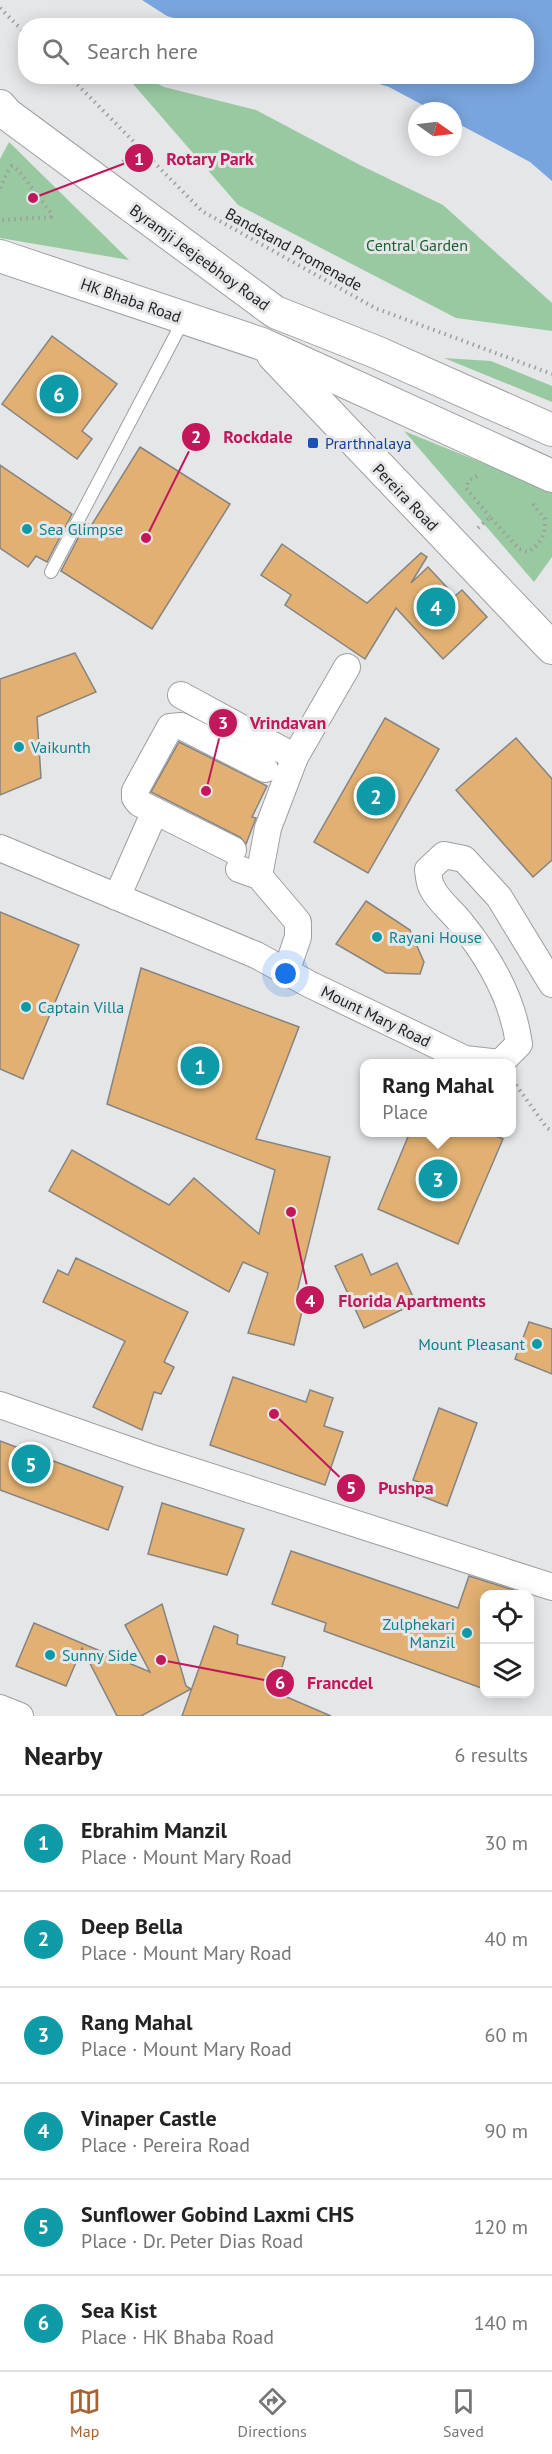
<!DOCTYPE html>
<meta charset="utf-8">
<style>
:root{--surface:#fff;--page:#f2f2f2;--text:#222;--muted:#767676;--line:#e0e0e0;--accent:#a76433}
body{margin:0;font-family:"PT Sans",sans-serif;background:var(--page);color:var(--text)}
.controls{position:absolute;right:18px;bottom:18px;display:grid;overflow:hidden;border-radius:12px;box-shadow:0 3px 15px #0003}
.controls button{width:54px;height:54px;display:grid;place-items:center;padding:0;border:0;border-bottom:2px solid var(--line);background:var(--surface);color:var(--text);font:30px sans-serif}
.compass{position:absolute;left:408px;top:102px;width:54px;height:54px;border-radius:50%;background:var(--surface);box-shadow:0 3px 15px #0003;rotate:104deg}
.you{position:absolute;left:286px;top:974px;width:21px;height:21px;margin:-15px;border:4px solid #fff;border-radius:50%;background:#1a73e8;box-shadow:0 0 0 9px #1a73e833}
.badge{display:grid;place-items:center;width:39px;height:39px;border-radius:50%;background:var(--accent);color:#fff;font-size:20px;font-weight:700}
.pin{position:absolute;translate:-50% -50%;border:3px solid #fff;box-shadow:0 2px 6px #0006}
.popup{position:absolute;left:360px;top:1059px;width:156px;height:78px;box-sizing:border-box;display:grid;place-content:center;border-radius:12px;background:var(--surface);filter:drop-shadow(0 2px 4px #0005);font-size:20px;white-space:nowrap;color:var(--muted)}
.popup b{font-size:22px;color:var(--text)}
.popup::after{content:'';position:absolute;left:50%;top:100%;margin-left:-12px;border:12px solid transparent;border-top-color:var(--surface)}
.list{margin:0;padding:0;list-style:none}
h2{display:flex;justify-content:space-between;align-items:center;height:78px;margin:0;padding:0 24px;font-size:26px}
h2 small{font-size:20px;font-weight:400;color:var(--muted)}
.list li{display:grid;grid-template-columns:39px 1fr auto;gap:18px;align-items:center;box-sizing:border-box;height:96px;padding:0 24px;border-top:2px solid var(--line)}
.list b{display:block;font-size:22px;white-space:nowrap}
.list p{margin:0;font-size:20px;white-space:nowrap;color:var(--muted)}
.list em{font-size:20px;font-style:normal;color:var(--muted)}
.icon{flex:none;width:33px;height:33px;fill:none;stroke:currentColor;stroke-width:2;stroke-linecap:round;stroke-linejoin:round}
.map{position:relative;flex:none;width:552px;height:1716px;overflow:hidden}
.search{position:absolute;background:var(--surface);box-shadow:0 3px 15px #0003;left:18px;right:18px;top:18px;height:66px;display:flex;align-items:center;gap:15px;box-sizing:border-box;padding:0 21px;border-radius:24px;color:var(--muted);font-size:22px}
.sheet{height:654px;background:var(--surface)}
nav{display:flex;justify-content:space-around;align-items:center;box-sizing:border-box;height:84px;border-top:2px solid var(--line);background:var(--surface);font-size:16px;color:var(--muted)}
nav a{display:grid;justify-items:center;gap:3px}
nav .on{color:var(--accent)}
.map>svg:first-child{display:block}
.green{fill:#99c9a1}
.water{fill:#79a5de}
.building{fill:#e1b072;stroke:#858482;stroke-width:1.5}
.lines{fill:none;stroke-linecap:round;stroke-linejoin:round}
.service-casing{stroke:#9e9fa1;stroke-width:14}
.minor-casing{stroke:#9e9fa1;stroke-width:28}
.tertiary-casing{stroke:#9e9fa1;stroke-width:34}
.path{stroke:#9d9d9f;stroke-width:4;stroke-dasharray:1.5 4.5;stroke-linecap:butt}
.service{stroke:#fff;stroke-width:12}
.minor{stroke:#fff;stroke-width:26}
.tertiary{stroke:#fff;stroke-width:32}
.transit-dot{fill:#1a4fb4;stroke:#e5e6e8;stroke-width:2}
.culture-dot{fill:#0f9aa8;stroke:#e5e6e8;stroke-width:2}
.labels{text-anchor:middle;stroke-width:6;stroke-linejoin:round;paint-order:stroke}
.park-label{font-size:16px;fill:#1d6031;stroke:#e5e6e8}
.street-label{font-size:16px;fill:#1f1f20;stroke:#e5e6e8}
.transit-label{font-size:16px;fill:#164399;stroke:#e5e6e8;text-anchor:start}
.culture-label{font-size:16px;fill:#0d838f;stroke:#e5e6e8;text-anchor:start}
.leader{fill:none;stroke:#c2185b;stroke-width:2}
.callout-dot{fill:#c2185b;stroke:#e5e6e8;stroke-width:2}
.mark-label{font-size:18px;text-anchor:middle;font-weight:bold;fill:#fff}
.callout-label{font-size:18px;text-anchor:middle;font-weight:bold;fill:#c2185b;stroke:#e5e6e8;stroke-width:6;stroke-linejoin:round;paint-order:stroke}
</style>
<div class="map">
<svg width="552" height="1716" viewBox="0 0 552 1716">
<rect width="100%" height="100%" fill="#e5e6e8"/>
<g class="green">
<path d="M127 77H144L164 87 256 110 360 165 443 205 552 303V331L456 318 238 205Z"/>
<path d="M9 142 129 260 0 238V159Z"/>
<path d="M444 358 491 361 552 386V402Z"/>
<path d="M404 431 552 491V557L534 582Z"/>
</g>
<path class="water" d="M142 0H552V181L530 162 453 121V111H434L389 87 356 77 526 76V26L197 25 167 16Z"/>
<g class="building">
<path d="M52 336 117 384 82 431 92 439 77 459 2 404Z"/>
<path d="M140 447 230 504 152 629 61 571 86 523 91 526Z"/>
<path d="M0 465 72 514 47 562 36 556 28 567 0 548Z"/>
<path d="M282 544 367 603 421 553 427 557 411 583 428 567 455 596 462 590 487 617 443 659 396 608 365 659 285 605 291 595 261 575Z"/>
<path d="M75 653 96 692 37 717 41 778 0 795V679Z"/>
<path d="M385 718 439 749 368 873 314 842Z"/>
<path d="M516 738 552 779V860L533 877 456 790Z"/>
<path d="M179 742 267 786 252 817 256 818 246 844 240 837 151 792Z"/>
<path d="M366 901 410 930 424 962 420 974 386 973 336 944Z"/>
<path d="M0 912 79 945 23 1079 0 1069Z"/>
<path d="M141 968 299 1027 256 1139 330 1157 295 1300 304 1303 294 1345 248 1333 268 1273 243 1262 229 1292 49 1191 72 1150 169 1205 194 1178 259 1234 275 1170 107 1104Z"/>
<path d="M410 1132H487L503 1139 458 1244 378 1209Z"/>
<path d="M362 1254 371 1275 397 1263 416 1303 364 1328 335 1266Z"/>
<path d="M76 1258 188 1312 164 1362 174 1367 161 1394 154 1392 142 1430 93 1407 125 1341 43 1302 58 1270 68 1275Z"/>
<path d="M529 1322 552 1329V1374L515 1359Z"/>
<path d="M233 1377 306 1402 310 1390 333 1398 324 1426 343 1432 325 1485 210 1445Z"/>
<path d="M439 1408 477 1423 447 1506 421 1496 425 1484 413 1480Z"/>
<path d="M0 1441 123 1487 108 1530 0 1490Z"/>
<path d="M162 1503 244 1529 227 1575 148 1554Z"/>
<path d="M291 1551 458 1608 469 1576 526 1594H484V1689L324 1631 326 1623 272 1604Z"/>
<path d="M162 1604 186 1686 191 1689 141 1716H117L82 1648 66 1686 16 1666 34 1623 150 1672 125 1625Z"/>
<path d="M214 1626 238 1635 237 1644 285 1657 275 1692 331 1716H182Z"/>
</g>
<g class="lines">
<defs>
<path id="service" d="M51 572 184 319"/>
<g id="minor">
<path d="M181 695 295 757"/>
<path d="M0 848 256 955 309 984 465 1059 500 1063 519 1044C513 999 490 959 462 924 453 912 438 901 432 888 429 883 429 876 428 870L444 855 464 859 499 897 552 984"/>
<path d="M233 850 139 803 135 798V791L170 727 181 726 265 769"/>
<path d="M239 869 259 876 298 922V937L286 972"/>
<path d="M259 876 268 828 295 757 347 667"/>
<path d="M117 897 155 811"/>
<path d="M0 1405 149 1457 552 1587"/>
<path d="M0 1708 20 1716"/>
</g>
<g id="tertiary">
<path d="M0 106 7 114 275 312 376 352 552 430"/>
<path d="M0 256 262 344 552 476"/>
<path d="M273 355 552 648"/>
</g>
</defs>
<use href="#service" class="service-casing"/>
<use href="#minor" class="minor-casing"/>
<use href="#tertiary" class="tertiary-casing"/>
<g class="path">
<path d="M0 8 26 34"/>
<path d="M69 76 202 211 375 308 552 374"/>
<path d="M123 162 138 144"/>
<path d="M0 188 9 169 12 166 19 171 51 213V217L0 220"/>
<path d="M477 476 469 480 466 488 490 517"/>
<path d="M478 528 490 517 519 549 528 552C542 543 545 535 545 519L531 502"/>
<path d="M516 1085 547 1128 552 1131"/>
</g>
<use href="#service" class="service"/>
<use href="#minor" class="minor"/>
<use href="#tertiary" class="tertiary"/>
</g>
<rect class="transit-dot" x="307" y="437" width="12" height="12" rx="3"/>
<g class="culture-dot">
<circle cx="27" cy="529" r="6"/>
<circle cx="19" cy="747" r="6"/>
<circle cx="377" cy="937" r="6"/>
<circle cx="26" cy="1007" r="6"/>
<circle cx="537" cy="1344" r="6"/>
<circle cx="467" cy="1633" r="6"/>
<circle cx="50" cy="1655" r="6"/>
</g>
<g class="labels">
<g class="park-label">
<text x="417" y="251">Central Garden</text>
</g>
<g class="street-label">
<text transform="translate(294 249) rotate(29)" y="6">Bandstand Promenade</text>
<text transform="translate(200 257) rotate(36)" y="6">Byramji Jeejeebhoy Road</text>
<text transform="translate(131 300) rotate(19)" y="6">HK Bhaba Road</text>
<text transform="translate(406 497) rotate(46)" y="6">Pereira Road</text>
<text transform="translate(376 1016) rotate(26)" y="6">Mount Mary Road</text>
</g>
<g class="transit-label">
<text x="325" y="449">Prarthnalaya</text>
</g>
<g class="culture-label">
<text x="39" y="535">Sea Glimpse</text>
<text x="31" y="753">Vaikunth</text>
<text x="389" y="943">Rayani House</text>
<text x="38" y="1013">Captain Villa</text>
<text x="525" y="1350" text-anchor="end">Mount Pleasant</text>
<text x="455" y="1630" text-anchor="end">Zulphekari<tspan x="455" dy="18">Manzil</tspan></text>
<text x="62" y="1661">Sunny Side</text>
</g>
</g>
<path class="leader" d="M33 198L139 158M146 538L196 437M206 791L223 723M291 1212L310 1300M274 1414L351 1488M161 1660L280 1683"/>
<g class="callout-dot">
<circle cx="33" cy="198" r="6"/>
<circle cx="146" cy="538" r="6"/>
<circle cx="206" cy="791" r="6"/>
<circle cx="291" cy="1212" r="6"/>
<circle cx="274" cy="1414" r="6"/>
<circle cx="161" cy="1660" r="6"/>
<circle cx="139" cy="158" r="15"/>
<circle cx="196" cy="437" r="15"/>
<circle cx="223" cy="723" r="15"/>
<circle cx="310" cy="1300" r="15"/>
<circle cx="351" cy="1488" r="15"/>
<circle cx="280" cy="1683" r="15"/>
</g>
<g class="mark-label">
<text x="139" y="165">1</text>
<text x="196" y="443">2</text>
<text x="223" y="729">3</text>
<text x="310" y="1307">4</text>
<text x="351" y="1494">5</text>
<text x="280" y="1689">6</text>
</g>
<g class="callout-label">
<text x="210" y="165">Rotary Park</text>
<text x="258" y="443">Rockdale</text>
<text x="288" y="729">Vrindavan</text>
<text x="412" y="1307">Florida Apartments</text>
<text x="406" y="1494">Pushpa</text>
<text x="340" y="1689">Francdel</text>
</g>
</svg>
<div class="controls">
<button><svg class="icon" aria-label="locate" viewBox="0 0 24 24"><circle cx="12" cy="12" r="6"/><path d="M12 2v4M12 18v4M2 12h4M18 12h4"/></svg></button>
<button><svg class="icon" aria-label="layers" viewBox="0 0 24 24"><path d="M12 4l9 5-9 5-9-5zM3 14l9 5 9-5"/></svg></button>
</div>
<svg class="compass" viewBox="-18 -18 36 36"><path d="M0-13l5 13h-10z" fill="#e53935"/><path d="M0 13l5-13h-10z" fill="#767676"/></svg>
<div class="you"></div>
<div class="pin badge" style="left:200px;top:1066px;background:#0f9aa8">1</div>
<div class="pin badge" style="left:376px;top:796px;background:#0f9aa8">2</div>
<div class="pin badge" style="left:438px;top:1179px;background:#0f9aa8">3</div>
<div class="popup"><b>Rang Mahal</b>Place</div>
<div class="pin badge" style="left:436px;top:607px;background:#0f9aa8">4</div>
<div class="pin badge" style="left:31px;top:1464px;background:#0f9aa8">5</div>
<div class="pin badge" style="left:59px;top:394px;background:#0f9aa8">6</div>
<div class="search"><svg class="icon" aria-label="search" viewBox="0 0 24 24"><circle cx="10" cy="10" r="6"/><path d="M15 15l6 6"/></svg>Search here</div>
</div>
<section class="sheet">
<h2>Nearby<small>6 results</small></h2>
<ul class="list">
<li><span class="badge" style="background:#0f9aa8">1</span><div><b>Ebrahim Manzil</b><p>Place · Mount Mary Road</p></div><em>30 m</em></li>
<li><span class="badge" style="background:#0f9aa8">2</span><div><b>Deep Bella</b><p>Place · Mount Mary Road</p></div><em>40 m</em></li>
<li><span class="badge" style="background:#0f9aa8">3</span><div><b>Rang Mahal</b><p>Place · Mount Mary Road</p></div><em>60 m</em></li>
<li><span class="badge" style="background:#0f9aa8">4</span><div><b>Vinaper Castle</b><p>Place · Pereira Road</p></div><em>90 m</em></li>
<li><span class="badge" style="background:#0f9aa8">5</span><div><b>Sunflower Gobind Laxmi CHS</b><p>Place · Dr. Peter Dias Road</p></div><em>120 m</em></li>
<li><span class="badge" style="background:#0f9aa8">6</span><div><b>Sea Kist</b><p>Place · HK Bhaba Road</p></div><em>140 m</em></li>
</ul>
</section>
<nav>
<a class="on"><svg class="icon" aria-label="map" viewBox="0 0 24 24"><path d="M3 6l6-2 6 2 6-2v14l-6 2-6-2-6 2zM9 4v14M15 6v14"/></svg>Map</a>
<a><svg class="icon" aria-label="directions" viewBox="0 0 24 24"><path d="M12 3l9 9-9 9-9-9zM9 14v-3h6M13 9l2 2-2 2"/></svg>Directions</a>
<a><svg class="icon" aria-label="saved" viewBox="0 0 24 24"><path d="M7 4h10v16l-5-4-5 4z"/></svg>Saved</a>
</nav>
